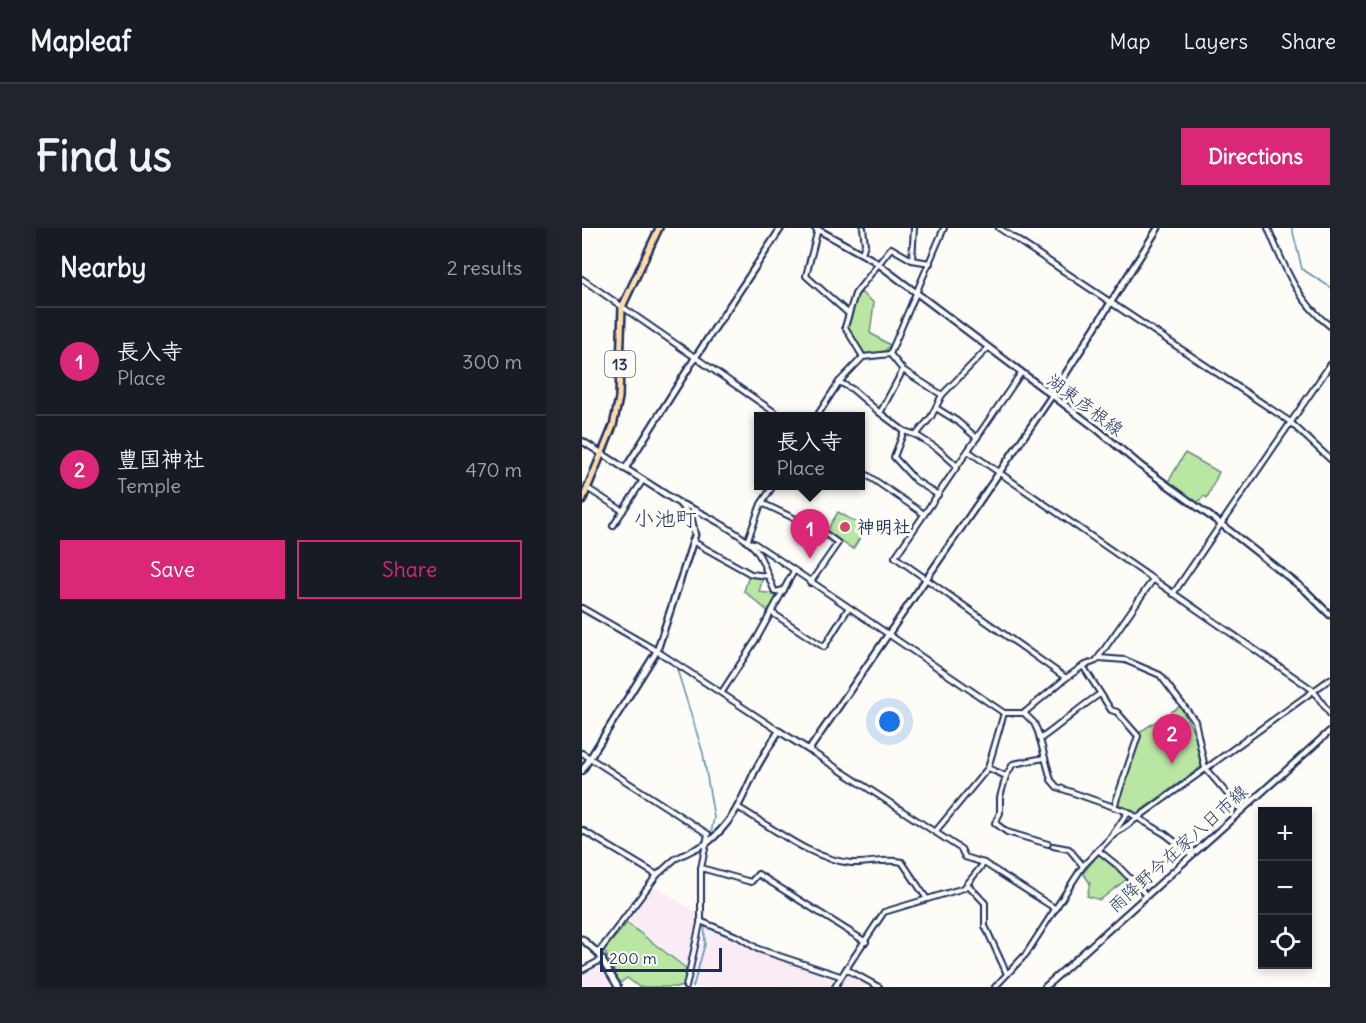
<!DOCTYPE html>
<meta charset="utf-8">
<style>
:root{--surface:#171b24;--page:#20242c;--text:#f1f3f6;--muted:#9ea1a6;--line:#363941;--accent:#db2777}
body{margin:0;font-family:Delius,"Klee One",sans-serif;background:var(--page);color:var(--text)}
.controls{position:absolute;right:18px;bottom:18px;display:grid;overflow:hidden;border-radius:0px;box-shadow:0 3px 9px #0003}
.controls button{width:54px;height:54px;display:grid;place-items:center;padding:0;border:0;border-bottom:2px solid var(--line);background:var(--surface);color:var(--text);font:30px sans-serif}
.scale{position:absolute;left:18px;bottom:15px;width:122px;box-sizing:border-box;padding-left:6px;border:3px solid #1b2f5e;border-top:0;font-size:16px;line-height:21px;white-space:nowrap;color:#1b2f5e;-webkit-text-stroke:4px #fdfcf7;paint-order:stroke}
.you{position:absolute;left:308px;top:494px;width:21px;height:21px;margin:-15px;border:4px solid #fff;border-radius:50%;background:#1a73e8;box-shadow:0 0 0 9px #1a73e833}
.badge{display:grid;place-items:center;width:39px;height:39px;border-radius:50%;background:var(--accent);color:#fff;font-size:20px;font-weight:700}
.pin{position:absolute;translate:-50% -50px;filter:drop-shadow(0 2px 3px #0008)}
.pin::after{content:'';position:absolute;top:32px;width:21px;height:18px;background:inherit;clip-path:polygon(0 0,100% 0,50% 100%)}
.popup{position:absolute;left:172px;top:184px;width:111px;height:78px;box-sizing:border-box;display:grid;place-content:center;border-radius:0px;background:var(--surface);filter:drop-shadow(0 2px 4px #0005);font-size:20px;white-space:nowrap;color:var(--muted)}
.popup b{font-size:22px;color:var(--text)}
.popup::after{content:'';position:absolute;left:50%;top:100%;margin-left:-12px;border:12px solid transparent;border-top-color:var(--surface)}
.list{margin:0;padding:0;list-style:none}
h2{display:flex;justify-content:space-between;align-items:center;height:78px;margin:0;padding:0 24px;font-size:26px}
h2 small{font-size:20px;font-weight:400;color:var(--muted)}
.list li{display:grid;grid-template-columns:39px 1fr auto;gap:18px;align-items:center;box-sizing:border-box;height:108px;padding:0 24px;border-top:2px solid var(--line)}
.list b{display:block;font-size:22px;white-space:nowrap}
.list p{margin:0;font-size:20px;white-space:nowrap;color:var(--muted)}
.list em{font-size:20px;font-style:normal;color:var(--muted)}
.actions{display:flex;gap:12px;padding:18px 24px}
.actions a{flex:1;padding:14px 0;border:2px solid var(--accent);border-radius:0px;text-align:center;font-size:21px;color:var(--accent)}
.actions .main{background:var(--accent);color:#fff}
.icon{flex:none;width:33px;height:33px;fill:none;stroke:currentColor;stroke-width:2;stroke-linecap:round;stroke-linejoin:round}
.map{position:relative;flex:none;width:748px;height:759px;overflow:hidden;border-radius:0px}
header{display:flex;align-items:center;gap:36px;box-sizing:border-box;height:84px;padding:0 30px;background:var(--surface);border-bottom:2px solid var(--line)}
header strong{font-size:28px}
nav{display:flex;gap:33px;margin-inline-start:auto;font-size:21px}
.intro{display:flex;align-items:center;justify-content:space-between;box-sizing:border-box;height:144px;padding:0 36px}
h1{margin:0;font-size:42px}
.button{padding:15px 27px;border-radius:0px;background:var(--accent);color:#fff;font-size:21px;font-weight:700}
main{display:flex;gap:36px;padding:0 36px}
aside{flex:1;background:var(--surface);border-radius:0px;box-shadow:0 3px 9px #0003}
.map>svg:first-child{display:block}
.built{fill:#f9ecf5}
.green{fill:#bae6a3;stroke:#6a8a80;stroke-width:1.5}
.lines{fill:none;stroke-linecap:round;stroke-linejoin:round}
.stream{stroke:#5a8fae;stroke-width:1.5}
.minor-casing{stroke:#1b2f5e;stroke-width:8}
.tertiary-casing{stroke:#1b2f5e;stroke-width:9}
.secondary-casing{stroke:#1b2f5e;stroke-width:9}
.primary-casing{stroke:#1b2f5e;stroke-width:10}
.minor{stroke:#fdfcf7;stroke-width:4}
.tertiary{stroke:#fdfcf7;stroke-width:4.5}
.secondary{stroke:#fdfcf7;stroke-width:4.5}
.primary{stroke:#fddcac;stroke-width:5}
.poi-dot{fill:#d1495b;stroke:#fdfcf7;stroke-width:2}
.labels{text-anchor:middle;stroke-width:6;stroke-linejoin:round;paint-order:stroke}
.shield{fill:#fdfcf7;stroke:#5f6c8c;stroke-width:1.5}
.shield-label{font-size:16px;font-weight:bold;fill:#1b2f5e}
.street-label{font-size:18px;fill:#1b2f5e;stroke:#fdfcf7}
.poi-label{font-size:18px;font-weight:bold;fill:#1b2f5e;stroke:#fdfcf7;text-anchor:start}
.quarter-label{font-size:21px;fill:#1b2f5e;stroke:#fdfcf7}
</style>
<header>
<strong>Mapleaf</strong>
<nav><a>Map</a><a>Layers</a><a>Share</a></nav>
</header>
<div class="intro"><h1>Find us</h1><a class="button">Directions</a></div>
<main>
<aside>
<h2>Nearby<small>2 results</small></h2>
<ul class="list">
<li><span class="badge">1</span><div><b>長入寺</b><p>Place</p></div><em>300 m</em></li>
<li><span class="badge">2</span><div><b>豊国神社</b><p>Temple</p></div><em>470 m</em></li>
</ul>
<div class="actions"><a class="main">Save</a><a>Share</a></div>
</aside>
<div class="map">
<svg width="748" height="759" viewBox="0 0 748 759">
<rect width="100%" height="100%" fill="#fdfcf7"/>
<filter id="ink" filterUnits="userSpaceOnUse"><feTurbulence type="fractalNoise" baseFrequency=".0167" numOctaves="2"/><feDisplacementMap in="SourceGraphic" scale="12" xChannelSelector="R" yChannelSelector="G"/><feConvolveMatrix kernelMatrix="1 2 1 2 8 2 1 2 1" color-interpolation-filters="sRGB"/></filter>
<g filter="url(#ink)">
<g class="built">
<path d="M70 656 117 686 105 739 46 694Z"/>
<path d="M124 697 168 720 262 751 265 743 290 759H109Z"/>
<path d="M16 737 19 738 31 759H0V745Z"/>
</g>
<g class="green">
<path d="M280 65 292 75 288 105 308 117 303 123 282 128 264 99 274 66Z"/>
<path d="M603 225 637 244 625 270 622 268 615 275 586 254Z"/>
<path d="M256 284 284 300 271 321 244 304Z"/>
<path d="M167 347 181 349 177 364 194 366 196 370 188 385 162 363Z"/>
<path d="M598 478 613 506 619 539 554 586 533 574 559 503Z"/>
<path d="M517 626 545 651 518 672 505 668 508 655 501 645Z"/>
<path d="M45 695 104 740 101 759H57L45 750 38 755 22 722Z"/>
</g>
<g class="lines">
<g class="stream">
<path d="M710 0 720 41 748 59"/>
<path d="M0 384 88 434"/>
<path d="M94 438 121 525 132 590 128 610"/>
<path d="M111 759 123 716 121 646 127 615"/>
</g>
<defs>
<g id="minor">
<path d="M332 0 330 32 348 35"/>
<path d="M417 0 707 193 748 231"/>
<path d="M686 0C702 38 715 73 748 98"/>
<path d="M236 1 224 48 267 86"/>
<path d="M280 25 283 16 281 0"/>
<path d="M0 51 198 188"/>
<path d="M308 126 362 0"/>
<path d="M308 126 321 142 360 167 405 121"/>
<path d="M281 129 263 99 273 66 309 20 330 32"/>
<path d="M321 142 298 185 322 203"/>
<path d="M439 145 313 329 484 450"/>
<path d="M257 154 270 161 298 185"/>
<path d="M354 180 375 193 395 210"/>
<path d="M235 188 257 154 281 129 308 126"/>
<path d="M334 207 356 221 374 237"/>
<path d="M386 223 731 462 748 486"/>
<path d="M279 243 342 286"/>
<path d="M5 260 41 283"/>
<path d="M356 267 333 252 312 229 322 203 334 207 349 189 360 167"/>
<path d="M98 275C117 283 166 308 176 325 183 337 187 351 193 364L202 362"/>
<path d="M180 275 241 304 256 315 228 355"/>
<path d="M31 298 61 252"/>
<path d="M110 313 169 346 186 348"/>
<path d="M165 314 172 315 193 329 422 485H442L484 450 501 438 514 433 570 353"/>
<path d="M165 314 179 276 191 258"/>
<path d="M591 366 748 137"/>
<path d="M0 380 75 423 197 503"/>
<path d="M189 384 242 419 266 381"/>
<path d="M517 430 543 432 578 447 613 493 623 540 659 582"/>
<path d="M501 438 529 482 535 484 556 508 532 579"/>
<path d="M140 464 175 410 212 343"/>
<path d="M442 485 452 495 456 504 469 552 475 559 546 584 583 606 610 627"/>
<path d="M458 511C479 497 496 480 518 466"/>
<path d="M227 522 379 621 383 629 402 635 474 681"/>
<path d="M0 525 126 606 119 640V691L104 759"/>
<path d="M406 540 424 548 418 569V585L413 595 425 604 466 616"/>
<path d="M424 548 431 536 462 530"/>
<path d="M157 580C192 600 228 631 269 635 286 636 304 630 320 634L345 671"/>
<path d="M0 602 75 647"/>
<path d="M353 604 406 540 422 485"/>
<path d="M531 606 546 584"/>
<path d="M471 618 487 621 501 638"/>
<path d="M516 622 536 638 565 668"/>
<path d="M119 640 169 654 176 646 284 714"/>
<path d="M386 657 403 675V698L425 746"/>
<path d="M118 693 157 709 176 721 258 748"/>
<path d="M16 725 75 647 93 631 123 616"/>
<path d="M0 742 21 731"/>
<path d="M253 759 264 741"/>
<path d="M297 759 264 741 302 684 382 660 402 635"/>
<path d="M413 759 444 726 501 638 529 609 748 451"/>
</g>
<g id="tertiary">
<path d="M0 213 97 275 109 289 113 307 75 423 0 543"/>
<path d="M43 241 113 130 199 0"/>
<path d="M124 616C149 596 158 576 171 547 178 532 188 517 197 503L227 522 469 169 576 0"/>
</g>
<g id="secondary">
<path d="M233 0 291 32 516 202 559 238 639 296 724 363 748 387"/>
<path d="M0 711 16 725 36 759"/>
<path d="M463 759 748 503"/>
</g>
<path id="primary" d="M0 273 31 198 37 170 40 79 77 0"/>
</defs>
<use href="#minor" class="minor-casing"/>
<use href="#tertiary" class="tertiary-casing"/>
<use href="#secondary" class="secondary-casing"/>
<use href="#primary" class="primary-casing"/>
<use href="#minor" class="minor"/>
<use href="#tertiary" class="tertiary"/>
<use href="#secondary" class="secondary"/>
<use href="#primary" class="primary"/>
</g>
</g>
<circle class="poi-dot" cx="263" cy="299" r="6"/>
<g class="labels">
<rect class="shield" x="23" y="123" width="30" height="26" rx="4.5"/>
<g class="shield-label">
<text x="38" y="142">13</text>
</g>
<g class="street-label">
<text transform="translate(503 177) rotate(37)" y="6">湖東彦根線</text>
<text transform="translate(596 621) rotate(-42)" y="6">雨降野今在家八日市線</text>
</g>
<g class="poi-label">
<text x="275" y="305">神明社</text>
</g>
<g class="quarter-label">
<text x="83" y="298">小池町</text>
</g>
</g>
</svg>
<div class="controls">
<button>+</button>
<button>−</button>
<button><svg class="icon" aria-label="locate" viewBox="0 0 24 24"><circle cx="12" cy="12" r="6"/><path d="M12 2v4M12 18v4M2 12h4M18 12h4"/></svg></button>
</div>
<div class="scale">200 m</div>
<div class="you"></div>
<div class="pin badge" style="left:228px;top:331px">1</div>
<div class="popup"><b>長入寺</b>Place</div>
<div class="pin badge" style="left:590px;top:536px">2</div>
</div>
</main>
